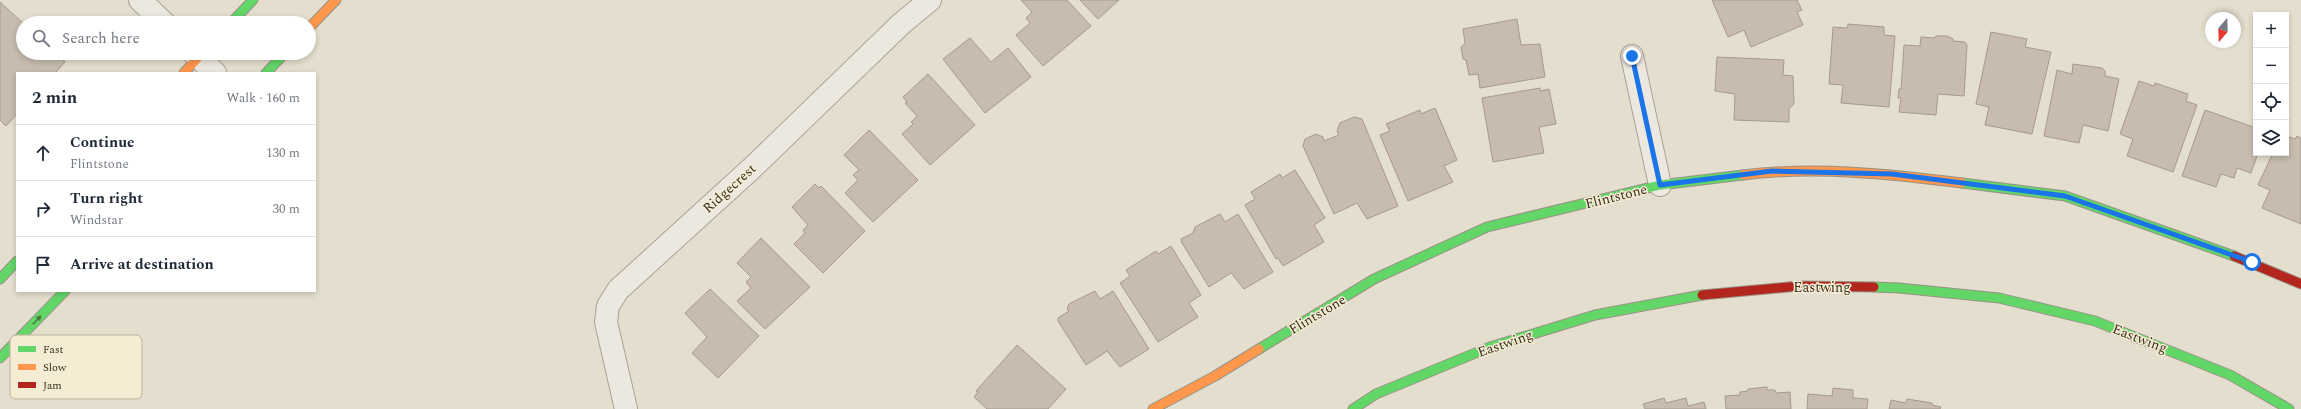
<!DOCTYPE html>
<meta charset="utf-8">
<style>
:root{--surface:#fff;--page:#f6f6f7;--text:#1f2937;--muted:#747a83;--line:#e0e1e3}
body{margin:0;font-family:Spectral,serif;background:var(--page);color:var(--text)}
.controls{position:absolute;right:12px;top:12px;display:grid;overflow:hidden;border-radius:0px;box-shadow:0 2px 6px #0003}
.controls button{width:36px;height:36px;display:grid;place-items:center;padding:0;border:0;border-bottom:1px solid var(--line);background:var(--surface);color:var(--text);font:20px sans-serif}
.compass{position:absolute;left:2205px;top:12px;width:36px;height:36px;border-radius:50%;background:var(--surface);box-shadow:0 2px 6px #0003;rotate:199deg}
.stop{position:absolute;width:12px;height:12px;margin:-9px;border:3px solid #1a73e8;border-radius:50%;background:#fff}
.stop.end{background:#1a73e8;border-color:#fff;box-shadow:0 1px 4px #0008}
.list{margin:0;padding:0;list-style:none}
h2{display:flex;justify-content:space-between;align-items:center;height:52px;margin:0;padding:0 16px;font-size:17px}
h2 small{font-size:13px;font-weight:400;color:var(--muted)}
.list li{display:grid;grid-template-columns:26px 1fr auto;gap:12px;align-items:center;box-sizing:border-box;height:56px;padding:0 16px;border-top:1px solid var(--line)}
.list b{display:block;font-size:15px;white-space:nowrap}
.list p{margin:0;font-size:13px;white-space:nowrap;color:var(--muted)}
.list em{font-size:13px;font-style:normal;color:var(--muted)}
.icon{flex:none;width:22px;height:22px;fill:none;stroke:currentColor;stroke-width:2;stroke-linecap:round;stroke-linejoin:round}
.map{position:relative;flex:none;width:2301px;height:409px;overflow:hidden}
.search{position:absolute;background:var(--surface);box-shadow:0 2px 6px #0003;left:16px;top:16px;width:300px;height:44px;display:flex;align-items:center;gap:10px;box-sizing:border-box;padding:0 14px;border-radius:22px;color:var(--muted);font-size:15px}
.panel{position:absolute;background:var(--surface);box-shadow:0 2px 6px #0003;left:16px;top:72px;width:300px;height:220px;border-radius:0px}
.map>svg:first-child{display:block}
.building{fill:#c8bcaf;stroke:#a49a8d}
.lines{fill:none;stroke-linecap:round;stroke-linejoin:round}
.street-casing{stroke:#a9a397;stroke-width:24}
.fast-casing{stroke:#999286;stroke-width:11}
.slow-casing{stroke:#999286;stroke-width:11}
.jam-casing{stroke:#999286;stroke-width:11}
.street{stroke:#ece8df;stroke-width:22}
.fast{stroke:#63d668;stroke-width:9}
.slow{stroke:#ff974d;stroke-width:9}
.jam{stroke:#b3261e;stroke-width:9}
.oneway{fill:#4c783f}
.route{stroke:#1a73e8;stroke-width:5}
.labels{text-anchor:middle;stroke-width:3;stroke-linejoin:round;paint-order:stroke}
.street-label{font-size:14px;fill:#392c1e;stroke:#f5ecd4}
.key{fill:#f5ecd4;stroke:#bdb29d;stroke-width:1}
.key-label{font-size:11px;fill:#392c1e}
</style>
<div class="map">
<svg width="2301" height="409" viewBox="0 0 2301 409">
<rect width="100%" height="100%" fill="#e4dece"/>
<g class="building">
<path d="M1021 0H1067L1091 26 1043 66 1016 35 1030 23 1026 18 1032 12Z"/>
<path d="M1080 0H1119L1098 19Z"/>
<path d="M1712 0H1797L1802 10 1797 12 1803 25 1751 47 1744 30 1728 37Z"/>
<path d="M0 2 23 23V53H55L65 62 55 73H17V114L6 126 0 120Z"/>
<path d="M1517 19 1521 45 1540 44 1545 77 1480 88 1478 74 1469 75 1466 60 1463 59 1461 47 1465 43 1463 29Z"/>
<path d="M1848 24 1884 27V35L1895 36 1889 107 1841 103 1843 85 1829 84 1833 27 1847 28Z"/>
<path d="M1991 32 2027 39 2025 47 2051 52 2032 134 1985 125 1989 107 1976 104Z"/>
<path d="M1936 36H1947L1953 39V41L1965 42 1967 45 1964 96 1938 94 1936 115 1899 112 1901 98H1898L1899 89H1901L1904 45 1920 46 1921 37 1935 38Z"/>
<path d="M970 38 991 62 1008 48 1031 77 985 113 943 59Z"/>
<path d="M1717 57 1784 60 1783 75 1793 76 1794 104 1789 109V122L1734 120 1735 94 1715 91Z"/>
<path d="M2073 64 2102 68 2105 71V76L2119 79 2108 131 2083 125 2079 143 2044 136 2057 70 2072 74Z"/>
<path d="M928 74 975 125 930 165 902 134 913 124 911 122 917 116 905 103 907 102 903 97Z"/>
<path d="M2139 81 2154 86 2155 83 2188 94 2186 101 2197 105 2173 172 2127 156 2133 139 2120 134Z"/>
<path d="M1540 88V91L1549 89 1556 124 1539 127 1544 153 1493 162 1482 98Z"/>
<path d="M1435 108 1457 160 1444 166 1453 182 1408 201 1380 135 1390 131 1386 124 1420 110 1421 114Z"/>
<path d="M2205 110 2256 128V153H2258L2251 173 2237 168 2234 178 2221 174 2216 187 2182 176Z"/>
<path d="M1354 117 1362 119 1398 206 1367 219 1357 203 1334 214 1303 146 1305 139 1316 134 1323 137 1324 141 1339 135 1337 131 1340 123Z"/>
<path d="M869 130 918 180 873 222 845 193 858 180 853 175 859 170 844 155Z"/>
<path d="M2286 136 2295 139 2297 136 2301 138V224L2262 208 2270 190 2258 185 2273 153H2286Z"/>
<path d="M1295 170 1325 218 1314 225 1324 242 1283 266 1278 258 1276 259 1245 205 1255 199 1251 192 1280 174 1282 178Z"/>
<path d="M815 184 819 188 821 186 865 231 823 273 794 244 805 233 803 230 808 225 792 207Z"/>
<path d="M1220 214 1225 222 1238 214 1273 272 1244 289 1231 273 1209 287 1182 243 1181 239 1193 233 1195 227Z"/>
<path d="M761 238 810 287 765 329 737 301 751 288 746 282 751 277 737 263Z"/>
<path d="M1171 246 1201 295 1189 303 1198 317 1158 342 1120 283 1130 276 1126 270 1156 251 1158 254Z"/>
<path d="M710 289 759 336 718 378 692 353 707 337 685 313Z"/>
<path d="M1095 291 1100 299 1113 291 1149 349 1120 367 1107 351 1086 365 1058 321V318L1069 311 1067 309 1069 304Z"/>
<path d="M1017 345 1066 389 1048 409H987L974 397 978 392 976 391Z"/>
<path d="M1767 387V390H1775L1776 393 1790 392 1791 409H1726L1725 396 1740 395V392L1748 391V389Z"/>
<path d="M1833 388 1853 390V398L1868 399 1867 409H1807L1808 394 1832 396Z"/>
<path d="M1664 398 1666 403 1686 398 1688 406 1704 402 1706 409H1645L1643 404Z"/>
<path d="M1907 399 1932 403V405L1941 407 1940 409H1889L1891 400 1906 403Z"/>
</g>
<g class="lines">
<defs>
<g id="street">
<path d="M140 0 164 23"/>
<path d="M194 53 215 73"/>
<path d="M1632 56 1660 185"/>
<path d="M626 409 606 322 608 306 618 290 751 169 901 24 930 0"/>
</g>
<g id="fast">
<path d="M231 23 253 0"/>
<path d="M266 73 285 53"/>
<path d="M1962 183 2065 196 2234 256"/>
<path d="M0 279 17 261"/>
<path d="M1874 287 1899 288 1999 298 2095 321 2230 375 2289 409"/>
<path d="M1259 349 1374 279 1487 227 1660 185 1743 175"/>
<path d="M0 358 65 291"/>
<path d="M1353 409 1376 394 1490 347 1595 315 1702 295"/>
</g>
<g id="slow">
<path d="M309 28 336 0"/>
<path d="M184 73 202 53"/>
<path d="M1743 175C1815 166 1890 174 1962 183"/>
<path d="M1153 409 1215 376 1259 349"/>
</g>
<g id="jam">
<path d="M2234 256 2301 284"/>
<path d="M1702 295 1799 286 1874 287"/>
</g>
</defs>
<use href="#street" class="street-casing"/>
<use href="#fast" class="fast-casing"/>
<use href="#slow" class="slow-casing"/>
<use href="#jam" class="jam-casing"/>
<use href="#street" class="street"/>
<use href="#fast" class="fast"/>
<use href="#slow" class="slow"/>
<use href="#jam" class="jam"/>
</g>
<defs><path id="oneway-solid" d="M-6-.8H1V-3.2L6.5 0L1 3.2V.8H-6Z"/></defs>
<use class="oneway" href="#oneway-solid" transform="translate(37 320) rotate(-46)"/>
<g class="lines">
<path class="route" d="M1632 56 1660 185 1772 171 1892 174 2065 196 2252 262"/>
</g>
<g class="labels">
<g class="street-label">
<text transform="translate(729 188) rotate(-42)" y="5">Ridgecrest</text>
<text transform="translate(1616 196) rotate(-14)" y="5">Flintstone</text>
<text x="1822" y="292">Eastwing</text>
<text transform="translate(1317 314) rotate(-31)" y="5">Flintstone</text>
<text transform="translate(2140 338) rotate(21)" y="5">Eastwing</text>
<text transform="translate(1505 343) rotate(-19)" y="5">Eastwing</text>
</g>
</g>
<rect x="10" y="335" width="132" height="64" rx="6" class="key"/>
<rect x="18" y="346" width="18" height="6" fill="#63d668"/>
<rect x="18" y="364" width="18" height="6" fill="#ff974d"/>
<rect x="18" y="382" width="18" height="6" fill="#b3261e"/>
<g class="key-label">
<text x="43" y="353">Fast</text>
<text x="43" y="371">Slow</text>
<text x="43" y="389">Jam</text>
</g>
</svg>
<div class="controls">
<button>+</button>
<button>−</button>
<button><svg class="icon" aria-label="locate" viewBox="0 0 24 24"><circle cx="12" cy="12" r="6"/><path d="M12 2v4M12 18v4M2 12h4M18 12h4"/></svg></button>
<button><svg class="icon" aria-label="layers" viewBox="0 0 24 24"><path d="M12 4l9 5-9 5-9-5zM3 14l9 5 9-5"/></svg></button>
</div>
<svg class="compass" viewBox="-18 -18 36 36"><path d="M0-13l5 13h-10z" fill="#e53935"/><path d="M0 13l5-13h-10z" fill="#747a83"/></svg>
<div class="stop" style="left:2252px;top:262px"></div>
<div class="stop end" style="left:1632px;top:56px"></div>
<div class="search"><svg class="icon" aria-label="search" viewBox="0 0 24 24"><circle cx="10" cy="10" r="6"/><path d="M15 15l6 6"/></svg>Search here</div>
<section class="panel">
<h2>2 min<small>Walk · 160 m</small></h2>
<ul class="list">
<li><svg class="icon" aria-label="ahead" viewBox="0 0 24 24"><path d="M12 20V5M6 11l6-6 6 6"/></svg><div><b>Continue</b><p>Flintstone</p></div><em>130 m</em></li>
<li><svg class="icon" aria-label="right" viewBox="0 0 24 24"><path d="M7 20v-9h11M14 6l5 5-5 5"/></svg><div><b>Turn right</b><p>Windstar</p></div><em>30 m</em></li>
<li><svg class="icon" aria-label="arrive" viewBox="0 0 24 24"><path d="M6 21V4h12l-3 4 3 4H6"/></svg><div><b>Arrive at destination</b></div></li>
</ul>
</section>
</div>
